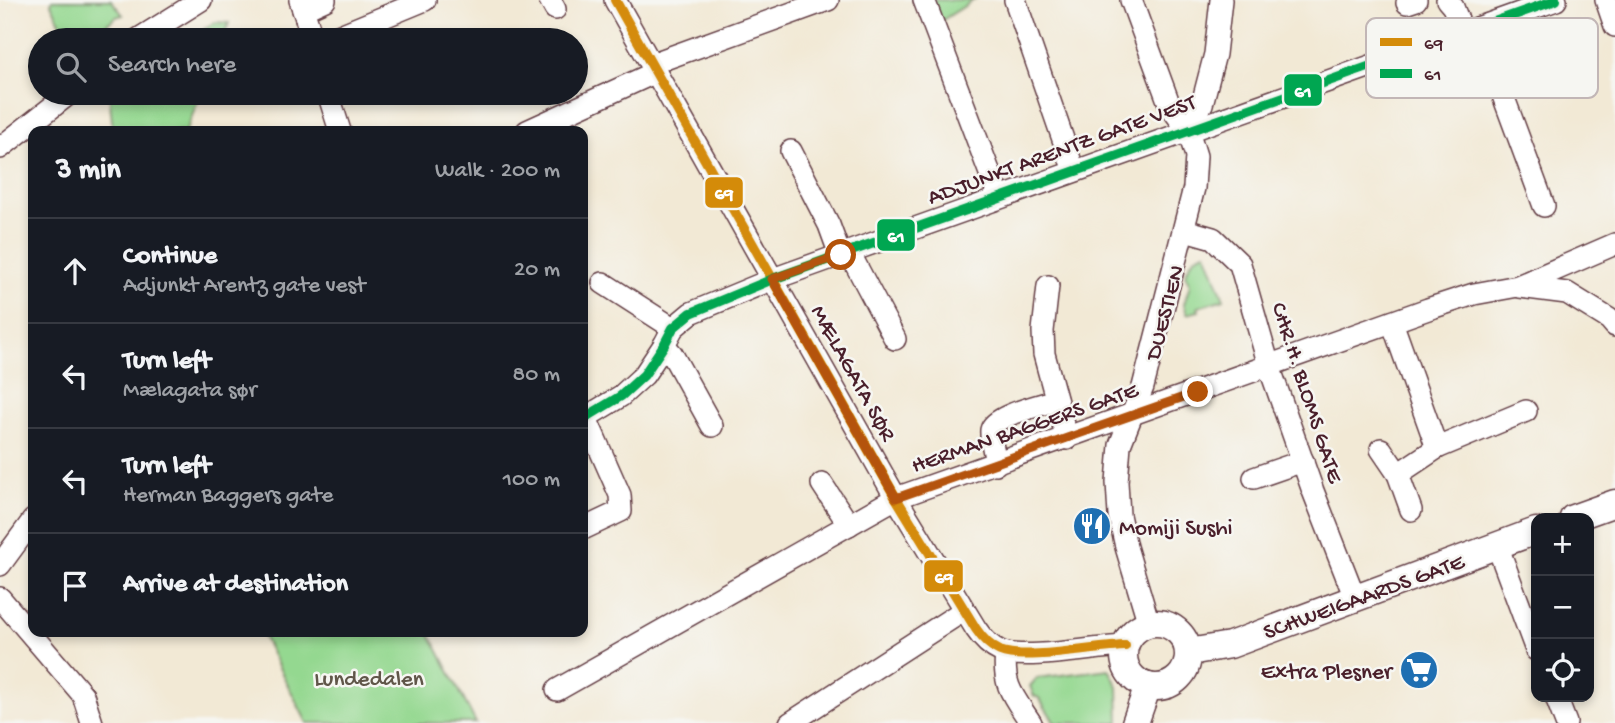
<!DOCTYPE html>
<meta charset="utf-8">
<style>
:root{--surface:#171b24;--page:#20242c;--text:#f1f3f6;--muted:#9ea1a6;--line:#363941}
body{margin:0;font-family:"Gochi Hand",sans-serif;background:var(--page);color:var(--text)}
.controls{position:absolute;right:21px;bottom:21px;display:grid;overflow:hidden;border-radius:14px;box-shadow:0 4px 10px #0003}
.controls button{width:63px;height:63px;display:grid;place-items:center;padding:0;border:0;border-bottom:2px solid var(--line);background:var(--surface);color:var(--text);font:35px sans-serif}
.stop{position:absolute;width:21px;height:21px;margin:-16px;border:5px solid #b45309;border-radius:50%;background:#fff}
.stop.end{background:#b45309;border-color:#fff;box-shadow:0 2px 7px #0008}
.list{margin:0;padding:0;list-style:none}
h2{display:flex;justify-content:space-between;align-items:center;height:91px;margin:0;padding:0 28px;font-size:30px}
h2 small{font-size:23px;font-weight:400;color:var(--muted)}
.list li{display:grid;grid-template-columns:46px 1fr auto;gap:21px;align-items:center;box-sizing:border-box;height:105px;padding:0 28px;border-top:2px solid var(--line)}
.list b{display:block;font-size:26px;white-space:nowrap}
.list p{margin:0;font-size:23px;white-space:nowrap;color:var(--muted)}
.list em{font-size:23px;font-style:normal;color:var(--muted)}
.icon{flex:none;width:38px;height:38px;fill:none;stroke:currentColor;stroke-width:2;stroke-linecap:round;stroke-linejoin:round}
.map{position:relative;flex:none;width:1615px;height:723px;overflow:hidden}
.search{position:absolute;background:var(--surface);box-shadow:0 4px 10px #0003;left:28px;top:28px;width:560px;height:77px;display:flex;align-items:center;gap:18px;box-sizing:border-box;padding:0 24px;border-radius:38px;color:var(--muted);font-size:26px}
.panel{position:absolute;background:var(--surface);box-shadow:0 4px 10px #0003;left:28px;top:126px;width:560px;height:511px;border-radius:14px}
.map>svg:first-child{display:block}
.green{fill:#94d890;stroke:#6f7c5e;stroke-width:2}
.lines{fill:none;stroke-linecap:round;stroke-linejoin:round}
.minor-casing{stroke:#633d44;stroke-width:24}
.major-casing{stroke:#633d44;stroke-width:29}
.minor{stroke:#fff;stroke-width:21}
.major{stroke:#fff;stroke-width:26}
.bus-1-casing{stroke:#f6f6f2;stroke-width:16}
.bus-2-casing{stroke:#f6f6f2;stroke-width:16}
.bus-1{stroke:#d48b09;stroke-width:10}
.bus-2{stroke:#00a651;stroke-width:10}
.route{stroke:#b45309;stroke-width:9}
.labels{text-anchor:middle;stroke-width:5;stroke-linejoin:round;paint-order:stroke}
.street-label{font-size:23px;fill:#4a1f2b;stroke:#f6f6f2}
.poi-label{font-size:23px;fill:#4a1f2b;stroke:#f6f6f2;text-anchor:start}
.park-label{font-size:23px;fill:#605649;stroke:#f6f6f2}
.key{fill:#f6f6f2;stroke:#c2b6b6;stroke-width:2}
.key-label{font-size:19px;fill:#4a1f2b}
.line-badge{stroke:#f6f6f2;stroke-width:2.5}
.badge-label{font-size:19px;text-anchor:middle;font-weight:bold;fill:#fff}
</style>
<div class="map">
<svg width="1615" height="723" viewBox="0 0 1615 723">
<rect width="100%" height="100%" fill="#f6f6f2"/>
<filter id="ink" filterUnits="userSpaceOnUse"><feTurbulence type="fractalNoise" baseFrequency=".0143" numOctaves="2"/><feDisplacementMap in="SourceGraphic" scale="14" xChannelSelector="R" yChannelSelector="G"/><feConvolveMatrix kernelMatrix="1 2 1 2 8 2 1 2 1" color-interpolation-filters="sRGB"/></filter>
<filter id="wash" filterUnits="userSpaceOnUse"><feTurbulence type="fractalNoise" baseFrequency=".00686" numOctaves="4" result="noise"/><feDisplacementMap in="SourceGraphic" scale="28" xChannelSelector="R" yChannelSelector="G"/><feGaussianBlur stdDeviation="1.57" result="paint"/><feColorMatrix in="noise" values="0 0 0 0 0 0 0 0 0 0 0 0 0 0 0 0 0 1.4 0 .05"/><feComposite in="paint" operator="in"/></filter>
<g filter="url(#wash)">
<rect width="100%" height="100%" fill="#f2e9d5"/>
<g class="green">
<path d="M52 0H111L123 15 116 17 87 40H69L51 4Z"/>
<path d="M933 0H974L941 21Z"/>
<path d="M215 22 229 23 222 40H188Z"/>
<path d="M109 93H201L186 131H113Z"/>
<path d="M1206 252 1224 299 1198 307 1199 311 1187 314 1184 304 1190 284 1185 275C1190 263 1193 255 1206 252Z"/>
<path d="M261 632H429L476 723H307Z"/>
<path d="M1109 669 1118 687 1119 723H1055L1039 698 1034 696 1030 686 1037 678Z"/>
</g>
</g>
<g filter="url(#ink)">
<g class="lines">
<defs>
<g id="minor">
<path d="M300 0 313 40"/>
<path d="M550 0 555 9"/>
<path d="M615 0 896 498 976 629C982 638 989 646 1000 651 1024 661 1095 647 1125 646"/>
<path d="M924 0 999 197"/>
<path d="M1015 0 1074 171"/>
<path d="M1131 0 1170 106 1188 130"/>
<path d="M1447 0 1453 7 1463 33"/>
<path d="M1606 0 1615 26"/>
<path d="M1407 3 1416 0"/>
<path d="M303 10 325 0"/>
<path d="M1478 28 1544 206"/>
<path d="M137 40 201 0"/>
<path d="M328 40 425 0"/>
<path d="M651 64 828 0"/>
<path d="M328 93 340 131"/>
<path d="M527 131 656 72"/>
<path d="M0 148 70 93"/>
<path d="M791 151 829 225 840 255"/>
<path d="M1185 230 1213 238 1240 264 1269 366 1313 491 1355 598"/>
<path d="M849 252 895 339"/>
<path d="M603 283 673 328"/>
<path d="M1048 286 1043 331 1044 354 1067 439"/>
<path d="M1520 287 1567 293 1609 319 1615 326"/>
<path d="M1392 322 1437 448"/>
<path d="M664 345 672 354 712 426"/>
<path d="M583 419 621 396 644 375 664 345 673 328 691 313 773 279 840 255 1556 0"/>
<path d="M1381 449 1398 474 1411 510"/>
<path d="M996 464C995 454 990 440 991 430 994 415 1042 405 1056 400"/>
<path d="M1398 474 1437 448 1526 411"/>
<path d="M1254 478 1303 461"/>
<path d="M822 484 849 525"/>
<path d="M583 529 621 511 620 495 586 418"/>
<path d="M1497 545 1536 650"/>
<path d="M0 565 33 520"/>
<path d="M0 598 83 695 92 723"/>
<path d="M1149 624 1126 547 1119 515 1117 482 1120 445 1143 387 1194 188 1196 156 1188 130 1202 104 1215 54 1221 0"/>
<path d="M1006 653C1002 686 1014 697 1031 723"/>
<path d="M557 690 896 498 1428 309 1474 294 1518 286 1615 244"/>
<path d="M1556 697 1566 723"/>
<path d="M790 723 963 611"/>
</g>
<g id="major">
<path d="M1573 518 1615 503"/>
<circle cx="1156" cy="655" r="32"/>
<path d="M1189 652 1230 645 1536 531"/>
<path d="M1135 723 1148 686"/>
</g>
</defs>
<use href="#minor" class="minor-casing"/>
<use href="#major" class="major-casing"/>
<use href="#minor" class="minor"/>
<use href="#major" class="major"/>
<defs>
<path id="bus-1" d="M615 0 896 498 976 629C982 638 989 646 1000 651 1024 661 1095 647 1125 646"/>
<path id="bus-2" d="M583 419 621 396 644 375 664 345 673 328 691 313 773 279 840 255 1556 0"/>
</defs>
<use href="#bus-1" class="bus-1-casing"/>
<use href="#bus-2" class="bus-2-casing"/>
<use href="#bus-1" class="bus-1"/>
<use href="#bus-2" class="bus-2"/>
</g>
</g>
<g class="lines" filter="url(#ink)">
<path class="route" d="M841 255 772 279 896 498 1198 392"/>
</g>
<defs>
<symbol id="restaurant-disc" viewBox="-11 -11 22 22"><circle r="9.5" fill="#1f6fb2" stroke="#f6f6f2"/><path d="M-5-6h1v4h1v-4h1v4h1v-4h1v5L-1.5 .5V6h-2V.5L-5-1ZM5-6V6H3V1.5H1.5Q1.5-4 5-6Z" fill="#fff"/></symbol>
<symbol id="supermarket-disc" viewBox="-11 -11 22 22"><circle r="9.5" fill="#1f6fb2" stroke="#f6f6f2"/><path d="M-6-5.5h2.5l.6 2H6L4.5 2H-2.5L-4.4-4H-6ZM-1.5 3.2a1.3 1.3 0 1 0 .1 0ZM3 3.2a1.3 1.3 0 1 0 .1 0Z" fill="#fff"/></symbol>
</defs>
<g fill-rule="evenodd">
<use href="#restaurant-disc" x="1070" y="504" width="44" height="44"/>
<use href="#supermarket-disc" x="1397" y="648" width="44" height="44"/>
</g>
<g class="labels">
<g class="street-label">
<text transform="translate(1061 148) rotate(-20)" y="8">ADJUNKT ARENTZ GATE VEST</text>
<text transform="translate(1163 312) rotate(-75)" y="8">DUESTIEN</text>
<text transform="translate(855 372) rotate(61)" y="8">MÆLAGATA SØR</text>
<text transform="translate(1309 392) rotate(72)" y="8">CHR.H. BLOMS GATE</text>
<text transform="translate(1024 426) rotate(-19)" y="8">HERMAN BAGGERS GATE</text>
<text transform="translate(1363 595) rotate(-20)" y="8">SCHWEIGAARDS GATE</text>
</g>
<g class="poi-label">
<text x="1119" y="534">Momiji Sushi</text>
<text x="1392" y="678" text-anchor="end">Extra Plesner</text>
</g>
<g class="park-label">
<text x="369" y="685">Lundedalen</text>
</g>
</g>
<rect x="1366" y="18" width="232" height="80" rx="10" class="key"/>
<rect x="1380" y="38" width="32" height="8" fill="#d48b09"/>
<rect x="1380" y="69" width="32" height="9" fill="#00a651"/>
<g class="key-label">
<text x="1424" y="49">69</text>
<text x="1424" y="80">61</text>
</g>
<g class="line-badge">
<rect x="1283" y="73" width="40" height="34" rx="7" fill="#00a651"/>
<rect x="704" y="176" width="40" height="33" rx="7" fill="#d48b09"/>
<rect x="876" y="218" width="40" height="34" rx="7" fill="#00a651"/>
<rect x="923" y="559" width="41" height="34" rx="7" fill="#d48b09"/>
</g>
<g class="badge-label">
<text x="1303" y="97">61</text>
<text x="724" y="199">69</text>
<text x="896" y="242">61</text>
<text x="944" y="583">69</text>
</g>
</svg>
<div class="controls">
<button>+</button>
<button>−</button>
<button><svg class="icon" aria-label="locate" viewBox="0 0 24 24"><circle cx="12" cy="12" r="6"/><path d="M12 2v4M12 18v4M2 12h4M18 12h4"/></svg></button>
</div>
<div class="stop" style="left:841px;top:255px"></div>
<div class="stop end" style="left:1198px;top:392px"></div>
<div class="search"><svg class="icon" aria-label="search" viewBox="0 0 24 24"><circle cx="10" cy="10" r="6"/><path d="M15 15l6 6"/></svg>Search here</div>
<section class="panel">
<h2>3 min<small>Walk · 200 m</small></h2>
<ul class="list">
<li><svg class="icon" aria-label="ahead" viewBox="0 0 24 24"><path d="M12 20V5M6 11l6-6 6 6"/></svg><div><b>Continue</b><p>Adjunkt Arentz gate vest</p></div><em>20 m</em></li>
<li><svg class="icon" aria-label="left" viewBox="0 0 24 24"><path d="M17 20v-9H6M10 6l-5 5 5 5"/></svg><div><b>Turn left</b><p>Mælagata sør</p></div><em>80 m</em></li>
<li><svg class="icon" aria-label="left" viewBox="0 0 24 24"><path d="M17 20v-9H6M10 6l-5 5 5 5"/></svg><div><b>Turn left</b><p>Herman Baggers gate</p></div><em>100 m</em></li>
<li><svg class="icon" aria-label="arrive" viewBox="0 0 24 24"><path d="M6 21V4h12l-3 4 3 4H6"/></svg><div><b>Arrive at destination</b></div></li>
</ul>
</section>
</div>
